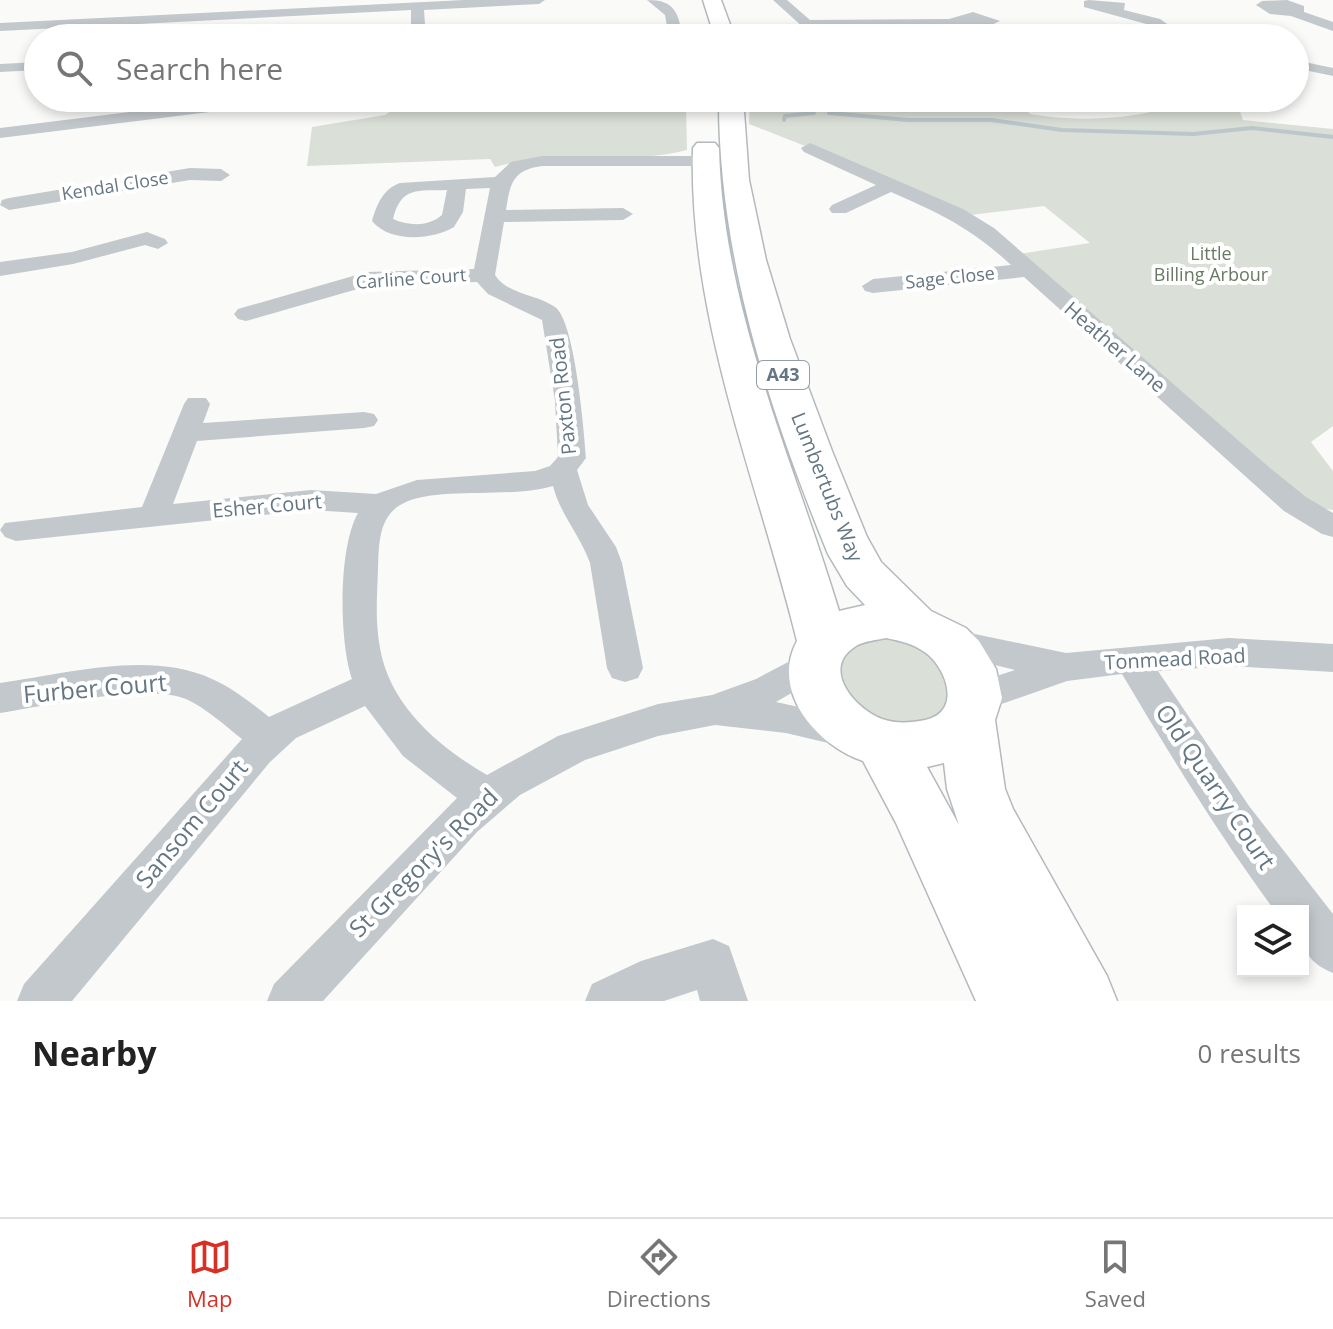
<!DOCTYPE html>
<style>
:root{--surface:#fff;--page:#f2f2f2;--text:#222;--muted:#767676;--line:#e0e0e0;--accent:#d93025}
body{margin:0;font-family:"Open Sans",sans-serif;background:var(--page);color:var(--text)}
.controls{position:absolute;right:24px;bottom:24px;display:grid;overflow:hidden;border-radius:0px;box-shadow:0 4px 12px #0003}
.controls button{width:72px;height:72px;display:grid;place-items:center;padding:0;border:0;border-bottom:2px solid var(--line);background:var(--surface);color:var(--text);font:40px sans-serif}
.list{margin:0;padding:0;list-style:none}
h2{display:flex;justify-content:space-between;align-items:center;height:104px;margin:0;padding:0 32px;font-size:34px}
h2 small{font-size:26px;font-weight:400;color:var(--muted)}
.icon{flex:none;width:44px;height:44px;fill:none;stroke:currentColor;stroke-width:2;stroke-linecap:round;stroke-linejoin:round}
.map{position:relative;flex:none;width:1333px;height:1001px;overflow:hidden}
.search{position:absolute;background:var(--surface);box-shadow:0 4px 12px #0003;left:24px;right:24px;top:24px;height:88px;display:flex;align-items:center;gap:20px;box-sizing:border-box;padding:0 28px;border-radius:44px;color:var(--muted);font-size:30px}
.sheet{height:216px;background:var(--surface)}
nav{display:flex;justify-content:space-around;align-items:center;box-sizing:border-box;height:112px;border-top:2px solid var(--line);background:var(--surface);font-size:22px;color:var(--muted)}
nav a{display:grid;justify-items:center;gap:4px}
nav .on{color:var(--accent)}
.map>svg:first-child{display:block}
.green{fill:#dadfd7}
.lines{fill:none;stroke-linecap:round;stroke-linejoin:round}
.stream{stroke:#bbc7cb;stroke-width:4}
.highway-casing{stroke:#b4b9bd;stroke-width:3}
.minor{fill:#c3c8cc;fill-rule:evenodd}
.highway{fill:#fff;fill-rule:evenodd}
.labels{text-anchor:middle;stroke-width:8;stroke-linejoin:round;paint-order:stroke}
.far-street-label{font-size:18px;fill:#657683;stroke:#fff}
.far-park-label{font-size:18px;fill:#687a64;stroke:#fff}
.shield{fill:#fff;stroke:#939fa8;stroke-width:2}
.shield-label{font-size:18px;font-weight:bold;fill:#657683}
.street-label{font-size:20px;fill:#657683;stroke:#fff}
.near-street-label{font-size:24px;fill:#657683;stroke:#fff}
</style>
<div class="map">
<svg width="1333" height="1001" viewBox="0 0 1333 1001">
<rect width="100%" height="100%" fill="#fafaf8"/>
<g class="green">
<path d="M411 98H651L643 106 686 107 687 150C624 166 559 150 495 167L490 159 307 166 312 127 385 115Z"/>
<path d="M750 98H871L936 103 990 100 1021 105 1030 114C1083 123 1140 119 1191 101L1184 98C1207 98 1239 94 1256 112L1239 109 1243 120 1333 129V426L1311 442 1333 471V510L1295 504 1012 255 1090 243 1044 206 962 216 843 161 749 124Z"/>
<path d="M856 637 912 638 952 677 948 709 935 721 897 728 843 703 834 658Z"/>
</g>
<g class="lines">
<g class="stream">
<path d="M829 113 908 120H991L1062 130 1193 134 1252 128 1333 137"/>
<path d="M784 120 785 116 814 113"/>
</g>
<defs>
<g id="highway">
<path d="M703 0H721L735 38H715Z"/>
<path d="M719 98H743L749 180 766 260 790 339 832 451 867 537 881 562 931 611 966 628 979 641 996 669 1002 698 995 720 1005 789 1013 809 1107 976 1117 1001H976L896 823 863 761C816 745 770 691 797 641 757 478 688 318 693 148L697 143H715L719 148C723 310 793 458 839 611L865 605 847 586 828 554C769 410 718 255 719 98ZM886 638C901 641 914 644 926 653 947 669 962 712 925 720 911 723 896 724 882 719 854 708 820 668 856 646 864 641 877 640 886 638ZM944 763 947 789 959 825 927 767Z"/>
</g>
</defs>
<use href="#highway" class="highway-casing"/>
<g class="minor">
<path d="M464 0H545L539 4 424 10 425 25 408 38H392L411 24V10L0 31V23Z"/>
<path d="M647 0C676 0 678 13 683 38H669L665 15Z"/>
<path d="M773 0H787L810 20 949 19 973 12 1000 21 983 29 957 25 820 28 829 37 815 38Z"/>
<path d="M1089 0 1125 3 1124 10 1160 19 1187 38H1171L1150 25 1084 7V1Z"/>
<path d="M1287 0 1304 6V12L1333 22V31L1291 16 1270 14 1256 5 1262 1Z"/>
<path d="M1295 60 1333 68V76L1295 68Z"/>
<path d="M38 62V70L0 72V64Z"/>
<path d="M243 98H290L282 103 0 138V128Z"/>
<path d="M907 98H944C936 105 915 105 907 98Z"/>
<path d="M810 143 963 209 994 228 1270 468 1306 497 1333 513V537L1322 534 1284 511 1024 277 873 293 865 291 862 286 873 279 1011 265C971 228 941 214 891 192L846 213H832L829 209 832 205 876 185 804 152 801 148Z"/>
<path d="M542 156H706L715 161 706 166H542C513 170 510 183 506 210L623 208 633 214 623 220 504 222 495 275C508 295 536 294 555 307 575 321 584 430 586 458L577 470 588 505 616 547 622 563 643 668 638 678 625 682 612 678 607 668 590 563C580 535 560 514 553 486 511 499 434 486 402 504 378 517 379 545 378 569 377 596 375 622 380 648 390 706 439 747 487 775L558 736 658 704 712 695 756 679 813 649 826 653 831 663 826 673 776 702 862 721 868 732 862 743 849 748 786 733 715 725 658 736 585 760 520 795 477 832 323 1001H267L274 984 457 798 403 756 365 706 296 738 270 762 72 1001H17L24 984 242 739C224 725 206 708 186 699 148 683 43 706 0 713V683C66 674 149 650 212 679 233 688 251 703 269 717L352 679C339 641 338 548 358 513L311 510 16 541 5 537 0 530 5 523 142 507 184 404 188 398H206L210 404 203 423 364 412 374 414 378 420 374 426 364 428 197 441 173 504 311 490 376 494 417 480 535 471 550 466 558 457 555 401 542 320 488 294 477 282 368 286 246 321 238 319 234 314 238 309 367 272 474 269 490 188 466 189 463 212 454 227C432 240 390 243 372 221 377 204 383 189 400 183L495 177 511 162ZM447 190 442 215C428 227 409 226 393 219 401 186 418 191 447 190Z"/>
<path d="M190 168 221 169 230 175 221 181 190 180 9 210 0 205 2 200 9 198Z"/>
<path d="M147 232 165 239 168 243 158 249 145 245 73 264 0 276V262L72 252Z"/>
<path d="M946 628 1066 653 1229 638 1333 644V672L1229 666 1158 671 1249 806 1333 914V973C1300 959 1303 943 1303 911H1275C1219 835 1170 755 1122 674L1067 681 976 713 963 709 958 698 963 687 1015 670 934 650 929 641 934 632Z"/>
<path d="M713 939 729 946 748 1001H700L697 990 664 1001H585L592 984 641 961Z"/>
</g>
<use href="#highway" class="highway"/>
</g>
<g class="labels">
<g class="far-street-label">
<text transform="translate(115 186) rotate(-9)" y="6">Kendal Close</text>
<text transform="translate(950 278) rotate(-6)" y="6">Sage Close</text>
<text transform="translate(411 279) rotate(-4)" y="6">Carline Court</text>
</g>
<g class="far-park-label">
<text x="1211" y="260">Little<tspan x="1211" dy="21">Billing Arbour</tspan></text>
</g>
<rect class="shield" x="757" y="361" width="52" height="28" rx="6"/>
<g class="shield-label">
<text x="783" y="381">A43</text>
</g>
<g class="street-label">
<text transform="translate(1115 347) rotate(41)" y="7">Heather Lane</text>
<text transform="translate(563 396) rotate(-96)" y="7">Paxton Road</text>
<text transform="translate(827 487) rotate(68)" y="7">Lumbertubs Way</text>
<text transform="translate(267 506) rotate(-5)" y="7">Esher Court</text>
<text transform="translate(1175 659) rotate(-3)" y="7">Tonmead Road</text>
</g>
<g class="near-street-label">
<text transform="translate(95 689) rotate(-5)" y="8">Furber Court</text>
<text transform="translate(1215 787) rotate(56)" y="8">Old Quarry Court</text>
<text transform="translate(192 824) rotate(-50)" y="8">Sansom Court</text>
<text transform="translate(424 863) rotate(-45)" y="8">St Gregory's Road</text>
</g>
</g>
</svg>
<div class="controls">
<button><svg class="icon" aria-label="layers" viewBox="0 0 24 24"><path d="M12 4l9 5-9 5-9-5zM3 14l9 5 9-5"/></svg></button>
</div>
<div class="search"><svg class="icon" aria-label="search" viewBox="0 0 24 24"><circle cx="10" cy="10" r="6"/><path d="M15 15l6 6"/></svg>Search here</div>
</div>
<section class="sheet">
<h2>Nearby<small>0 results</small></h2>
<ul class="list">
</ul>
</section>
<nav>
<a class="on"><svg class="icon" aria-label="map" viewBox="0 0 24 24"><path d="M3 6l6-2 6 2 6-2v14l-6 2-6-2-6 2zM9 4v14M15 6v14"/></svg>Map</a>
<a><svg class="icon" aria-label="directions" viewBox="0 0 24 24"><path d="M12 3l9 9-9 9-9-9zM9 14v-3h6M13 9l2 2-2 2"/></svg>Directions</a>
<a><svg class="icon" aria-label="saved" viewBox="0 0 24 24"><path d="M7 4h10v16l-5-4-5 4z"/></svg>Saved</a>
</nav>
